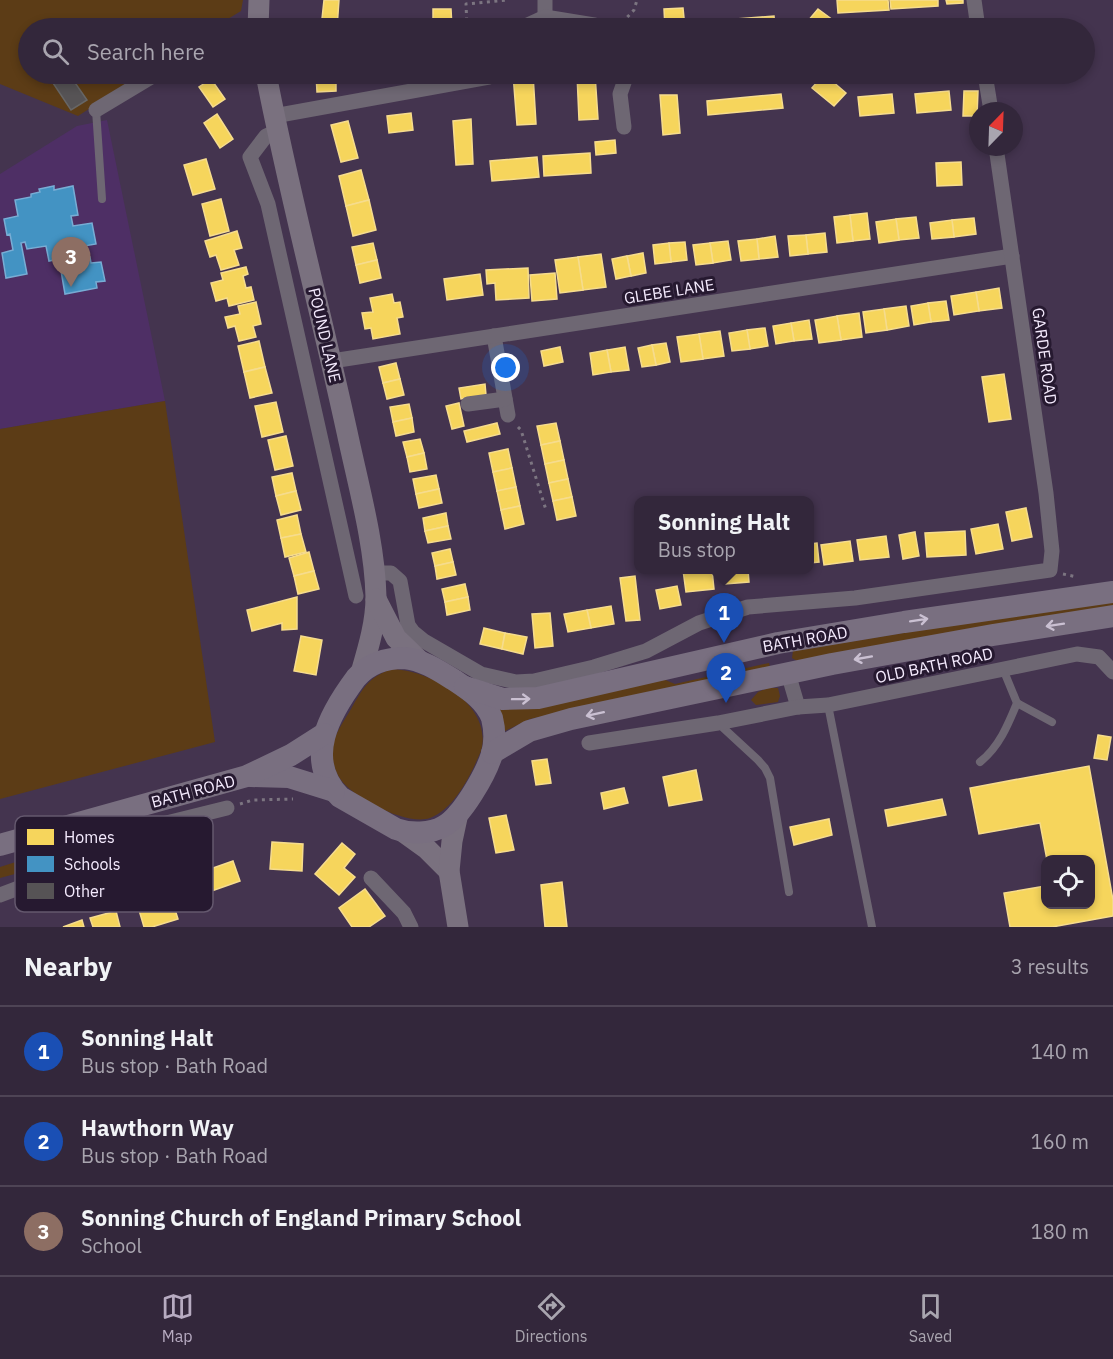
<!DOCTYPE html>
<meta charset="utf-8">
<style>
:root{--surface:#33273b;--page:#3e3346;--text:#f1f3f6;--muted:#a9a5af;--line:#4e4455;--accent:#b7abc1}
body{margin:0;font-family:"IBM Plex Sans",sans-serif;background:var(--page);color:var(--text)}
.controls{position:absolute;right:18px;bottom:18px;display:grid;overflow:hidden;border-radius:12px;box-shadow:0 3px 9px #0003}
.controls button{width:54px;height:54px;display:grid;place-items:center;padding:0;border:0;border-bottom:2px solid var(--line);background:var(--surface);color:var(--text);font:30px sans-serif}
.compass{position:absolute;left:969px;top:102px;width:54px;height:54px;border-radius:50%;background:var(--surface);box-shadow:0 3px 9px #0003;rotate:23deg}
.you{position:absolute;left:506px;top:368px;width:21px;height:21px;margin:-15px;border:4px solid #fff;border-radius:50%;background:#1a73e8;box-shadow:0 0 0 9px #1a73e833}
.badge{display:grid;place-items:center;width:39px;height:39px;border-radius:50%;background:var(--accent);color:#fff;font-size:20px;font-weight:700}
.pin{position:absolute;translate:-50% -50px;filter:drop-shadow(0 2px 3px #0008)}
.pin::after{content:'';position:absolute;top:32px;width:21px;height:18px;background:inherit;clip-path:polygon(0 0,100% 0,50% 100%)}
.popup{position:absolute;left:634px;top:496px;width:180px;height:78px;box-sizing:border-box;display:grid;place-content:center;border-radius:12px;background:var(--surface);filter:drop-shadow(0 2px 4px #0005);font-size:20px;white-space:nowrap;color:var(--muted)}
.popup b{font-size:22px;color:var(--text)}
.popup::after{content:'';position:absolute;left:50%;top:100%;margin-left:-12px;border:12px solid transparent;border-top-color:var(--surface)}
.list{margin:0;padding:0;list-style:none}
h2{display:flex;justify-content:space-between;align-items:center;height:78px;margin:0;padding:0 24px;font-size:26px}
h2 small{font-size:20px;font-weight:400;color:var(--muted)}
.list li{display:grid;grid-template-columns:39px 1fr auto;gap:18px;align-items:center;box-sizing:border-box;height:90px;padding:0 24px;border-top:2px solid var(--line)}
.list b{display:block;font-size:22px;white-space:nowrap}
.list p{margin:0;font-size:20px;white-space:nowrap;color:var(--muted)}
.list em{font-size:20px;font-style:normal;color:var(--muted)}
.icon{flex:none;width:33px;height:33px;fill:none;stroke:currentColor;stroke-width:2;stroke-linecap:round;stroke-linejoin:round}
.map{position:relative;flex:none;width:1113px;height:927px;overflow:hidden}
.search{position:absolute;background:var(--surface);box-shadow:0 3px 9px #0003;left:18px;right:18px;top:18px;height:66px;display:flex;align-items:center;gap:15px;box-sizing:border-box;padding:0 21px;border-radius:33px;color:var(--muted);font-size:22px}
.sheet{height:348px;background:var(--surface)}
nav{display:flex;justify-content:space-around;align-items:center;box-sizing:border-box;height:84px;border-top:2px solid var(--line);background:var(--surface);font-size:16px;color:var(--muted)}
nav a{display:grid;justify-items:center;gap:3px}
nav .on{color:var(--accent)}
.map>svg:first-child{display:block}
.built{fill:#4e2f65}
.green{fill:#5c3c16}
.homes{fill:#f6d55c;stroke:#f6dc8d;stroke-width:1.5}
.schools{fill:#4393c3;stroke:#78add5;stroke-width:1.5}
.building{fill:#565355;stroke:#676666;stroke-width:1.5}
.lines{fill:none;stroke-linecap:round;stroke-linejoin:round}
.path{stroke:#7c7581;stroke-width:3;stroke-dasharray:3 4.5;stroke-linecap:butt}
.lane{stroke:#6e6773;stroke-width:8}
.street{stroke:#6e6773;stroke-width:15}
.secondary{stroke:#7a717f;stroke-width:21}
.primary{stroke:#796f80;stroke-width:22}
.oneway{stroke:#cac0d2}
.labels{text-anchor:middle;stroke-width:6;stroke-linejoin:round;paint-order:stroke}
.street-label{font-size:16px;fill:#f5ebfe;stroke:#261930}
.key{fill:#261930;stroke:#64586e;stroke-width:1.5}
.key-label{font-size:16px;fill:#f5ebfe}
</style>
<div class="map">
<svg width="1113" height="927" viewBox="0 0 1113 927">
<rect width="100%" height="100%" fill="#44344f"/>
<path class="built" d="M107 120 165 401 0 429V174L77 126Z"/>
<g class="green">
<path d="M0 0H243L241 11 213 28H28V74H143L78 116 0 84Z"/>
<path d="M165 401 215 742 0 799V429Z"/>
<path d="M1113 601V608L797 661 792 658 793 651 1025 613Z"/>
<path d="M769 663 770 667 530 719 505 731 499 709 663 679 675 684Z"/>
<path d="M391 669C430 670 494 704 481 751 471 774 455 809 430 818 407 826 355 799 341 780 335 772 332 761 332 750 333 736 344 721 351 709 363 688 368 678 391 669Z"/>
<path d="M768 688H778L780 696 778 702 756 705 751 700 758 692Z"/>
<path d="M98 836 145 839 0 878V867Z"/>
</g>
<g class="homes">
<path d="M324 0H339L337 28H321Z"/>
<path d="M837 0H888L889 10 838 13Z"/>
<path d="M890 0H938V6L891 9Z"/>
<path d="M946 0H963V3L947 4Z"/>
<path d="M683 8 685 28H665L664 9Z"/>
<path d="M433 9H451L452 28H433Z"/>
<path d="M818 9 833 20 826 28H802Z"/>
<path d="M774 16 775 28H699L698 22Z"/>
<path d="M316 74H336V91L317 92Z"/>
<path d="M513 74H533L536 124 517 125Z"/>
<path d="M577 74H595L598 119 579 120Z"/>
<path d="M824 74 846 93 834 106 812 88Z"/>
<path d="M211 79 225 99 213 107 199 87Z"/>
<path d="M949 91 951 110 917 113 915 94Z"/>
<path d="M964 91H978L977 116H963Z"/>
<path d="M781 94 783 108 708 115 707 101Z"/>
<path d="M892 94 894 113 860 116 858 97Z"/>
<path d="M660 95H677L680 133 663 135Z"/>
<path d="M411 113 413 130 389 133 387 116Z"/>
<path d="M217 114 233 139 220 148 204 123Z"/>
<path d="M471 119 473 164 456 165 453 121Z"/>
<path d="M348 121 358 158 341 162 331 125Z"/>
<path d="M615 140 616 153 596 155 595 142Z"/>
<path d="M590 153 591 173 544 176 543 156Z"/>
<path d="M537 157 539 177 492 181 490 161Z"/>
<path d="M206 159 215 189 193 195 184 165Z"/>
<path d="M961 162 962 185 937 186 936 163Z"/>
<path d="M361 170 369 200 346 206 339 176Z"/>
<path d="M221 199 229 231 210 236 202 204Z"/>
<path d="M369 200 376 230 353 236 346 206Z"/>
<path d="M867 213 870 239 853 241 850 215Z"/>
<path d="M850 215 853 241 837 243 834 217Z"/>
<path d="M916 217 919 238 899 240 896 219Z"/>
<path d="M974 218 976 234 954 237 952 220Z"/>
<path d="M896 219 899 240 879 243 876 222Z"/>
<path d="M952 220 954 237 932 239 930 223Z"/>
<path d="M237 231 242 248 234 250 239 265 221 270 216 255 210 257 205 241Z"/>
<path d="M825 233 827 252 808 254 806 235Z"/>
<path d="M806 235 808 254 790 256 788 236Z"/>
<path d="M775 236 778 257 759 259 757 239Z"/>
<path d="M757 239 759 259 741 261 738 241Z"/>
<path d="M728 241 731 260 713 263 710 243Z"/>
<path d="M685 242 687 260 671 262 669 243Z"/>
<path d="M373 243 377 260 356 265 352 247Z"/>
<path d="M669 243 671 262 655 264 653 245Z"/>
<path d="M710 243 713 263 696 265 693 245Z"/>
<path d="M643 253 646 273 631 276 627 256Z"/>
<path d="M601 254 606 287 583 290 578 257Z"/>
<path d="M627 256 631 276 616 279 612 259Z"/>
<path d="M578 257 583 290 560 293 555 260Z"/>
<path d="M377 260 381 278 360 283 356 265Z"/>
<path d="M246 267 248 274 243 276 246 288 251 287 254 300 229 306 227 298 216 301 211 283 223 280 221 273Z"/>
<path d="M528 268 529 298 496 300 495 283 487 284 486 270Z"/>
<path d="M555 273 557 299 532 301 530 275Z"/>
<path d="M480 274 483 295 447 300 444 279Z"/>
<path d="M999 288 1002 308 979 311 976 292Z"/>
<path d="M976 292 979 311 954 315 951 296Z"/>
<path d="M392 294 394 303 400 302 403 317 397 318 400 334 373 339 371 328 365 329 362 313 373 312 370 298Z"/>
<path d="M946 301 949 320 931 322 928 303Z"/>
<path d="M256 302 261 324 253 326 256 337 239 341 235 326 228 328 225 317 240 314 238 306Z"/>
<path d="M928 303 931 322 914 325 911 306Z"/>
<path d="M906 306 909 326 887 330 884 309Z"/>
<path d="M884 309 887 330 866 333 863 312Z"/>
<path d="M859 313 862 337 841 340 837 316Z"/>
<path d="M837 316 841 340 819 343 815 320Z"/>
<path d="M809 320 812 339 794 341 791 323Z"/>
<path d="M791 323 794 341 776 344 773 326Z"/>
<path d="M765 328 768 346 750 349 747 330Z"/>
<path d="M747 330 750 349 732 351 729 333Z"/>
<path d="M720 331 724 356 703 359 699 334Z"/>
<path d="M699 334 703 359 681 362 677 337Z"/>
<path d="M259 341 265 367 244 372 238 346Z"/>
<path d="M666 343 670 362 656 365 652 345Z"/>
<path d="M652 345 656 365 642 367 638 348Z"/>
<path d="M560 347 563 362 544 366 541 351Z"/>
<path d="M625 347 629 370 611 372 607 350Z"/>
<path d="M607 350 611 372 593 375 590 353Z"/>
<path d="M396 363 400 379 383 383 379 367Z"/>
<path d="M265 367 272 393 250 398 244 372Z"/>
<path d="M1004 374 1011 419 989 422 982 377Z"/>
<path d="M400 379 404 395 387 399 383 383Z"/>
<path d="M485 384 486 395 461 399 459 388Z"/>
<path d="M276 402 283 432 262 437 255 406Z"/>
<path d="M459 403 464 426 452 429 446 406Z"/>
<path d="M409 404 412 418 393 422 390 407Z"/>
<path d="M412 418 414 432 396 436 393 422Z"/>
<path d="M497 423 500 434 467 442 464 431Z"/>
<path d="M556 423 560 441 541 445 537 426Z"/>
<path d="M286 436 293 466 275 470 268 440Z"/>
<path d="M420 439 424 453 407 457 403 442Z"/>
<path d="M560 441 564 460 545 464 541 445Z"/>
<path d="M508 449 512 468 493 472 489 453Z"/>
<path d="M424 453 427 469 410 472 407 457Z"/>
<path d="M564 460 568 479 549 483 545 464Z"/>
<path d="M512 468 516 487 497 491 493 472Z"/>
<path d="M292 473 296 491 276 496 272 477Z"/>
<path d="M436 475 439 489 416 494 413 479Z"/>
<path d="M568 479 572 497 553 501 549 483Z"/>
<path d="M516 487 520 506 501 510 497 491Z"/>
<path d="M439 489 442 503 419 508 416 494Z"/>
<path d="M296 491 301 510 281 515 276 496Z"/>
<path d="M572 497 576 516 557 520 553 501Z"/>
<path d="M520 506 524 524 505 529 501 510Z"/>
<path d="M1026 508 1032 537 1012 541 1006 512Z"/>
<path d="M446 513 448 526 425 531 423 518Z"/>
<path d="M297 515 301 534 281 538 277 520Z"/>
<path d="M998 524 1003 549 976 554 971 529Z"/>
<path d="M448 526 451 539 428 543 425 531Z"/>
<path d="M965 531 966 555 927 557 925 533Z"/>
<path d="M915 532 919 556 903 559 899 535Z"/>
<path d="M301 534 306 552 285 557 281 538Z"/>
<path d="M886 536 889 557 860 560 857 540Z"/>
<path d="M850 541 853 561 824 565 821 545Z"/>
<path d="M817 543 819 562 810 563V544Z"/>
<path d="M450 549 453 562 435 566 432 553Z"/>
<path d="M309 552 314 571 294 576 289 558Z"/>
<path d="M453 562 456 575 437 579 435 566Z"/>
<path d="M683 570H712L714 589 686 592Z"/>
<path d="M723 570H748L749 582 725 584Z"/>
<path d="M314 571 319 589 298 594 294 576Z"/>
<path d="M635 576 640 620 626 621 620 578Z"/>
<path d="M465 584 468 597 445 602 442 589Z"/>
<path d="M677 586 681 605 660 609 656 590Z"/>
<path d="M297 597V629L282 630V623L252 631 247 610Z"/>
<path d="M468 597 470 610 447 615 445 602Z"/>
<path d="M611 606 614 624 591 628 587 610Z"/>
<path d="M587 610 591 628 568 632 564 614Z"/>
<path d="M550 613 553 646 535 648 532 614Z"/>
<path d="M484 628 505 633 502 649 480 644Z"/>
<path d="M505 633 527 637 523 654 502 649Z"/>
<path d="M301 636 322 640 316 675 294 671Z"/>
<path d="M1098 735 1111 737 1107 760 1094 758Z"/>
<path d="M547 759 551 783 536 785 532 761Z"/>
<path d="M1089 766 1113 900V916L1052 927H1010L1004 893 1046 886V904H1090V860H1047L1040 823 979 834 970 788Z"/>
<path d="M696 770 702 800 669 806 663 777Z"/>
<path d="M624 788 628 803 604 809 601 793Z"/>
<path d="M942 799 946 815 888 826 885 810Z"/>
<path d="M506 815 514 850 496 853 489 818Z"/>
<path d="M829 819 832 835 794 845 790 827Z"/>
<path d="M272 842 303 844 302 871 270 869Z"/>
<path d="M342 843 355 854 344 868 355 877 339 895 315 874Z"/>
<path d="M233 861 240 881 203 894 196 874Z"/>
<path d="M562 882 567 927H545L541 885Z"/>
<path d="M365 889 385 916 369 927H352L339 908Z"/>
<path d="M172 900 178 919 152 927H144L139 910Z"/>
<path d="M116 911 120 927H93L90 918Z"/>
<path d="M82 920 84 927H63Z"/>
</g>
<path class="schools" d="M54 186V190L73 186 78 215 71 216 73 226 92 223 96 244 78 247 81 258 90 257 91 263 101 262 105 281 96 282 97 288 65 294 59 259 49 261 46 246 27 249 25 242 21 243 27 274 6 278 2 253 13 250 10 234 7 235 4 219 18 216 15 200 31 197V194L40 192 39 189Z"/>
<path class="building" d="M47 74H69L87 100 71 110Z"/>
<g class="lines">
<g class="path">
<path d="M467 28 466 4 508 0"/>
<path d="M617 28 634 10 637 0"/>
<path d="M518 427 521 430 546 510"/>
<path d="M1063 574 1077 577"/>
<path d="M240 804 253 800 293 799"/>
</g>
<g class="lane">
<path d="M96 110 102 199"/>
<path d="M1003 669 1017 703 1052 722"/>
<path d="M828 705 872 927"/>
<path d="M719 724 758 760 765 768 770 778 789 892"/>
<path d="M980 762C999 747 1008 725 1017 703"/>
</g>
<g class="street">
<path d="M545 0V17"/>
<path d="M974 0 978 28"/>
<path d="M521 28 545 17 594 25 599 28"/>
<path d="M908 28 978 25"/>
<path d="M985 74 991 111"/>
<path d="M96 110 156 74"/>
<path d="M274 116 489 77V74"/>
<path d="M624 127 620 94 627 74"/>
<path d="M277 131 266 136 250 157 268 204 356 596"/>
<path d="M494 336 508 415"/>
<path d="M332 361 1012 256"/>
<path d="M468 404 505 399"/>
<path d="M373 573H391L400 581 408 625 413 632 424 641 481 674 516 682 534 681 594 667 646 651 699 623 748 607 855 598 1050 570 1052 551 1046 493 996 147"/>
<path d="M788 673 798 707"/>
<path d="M589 743 718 723 798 707 828 705 1077 654 1099 657 1113 672"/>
<path d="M106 855 109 845 118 835 227 808"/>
<path d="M371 878 404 913 411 927"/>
<path d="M0 895 106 855 159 840"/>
</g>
<g class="secondary">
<path d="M258 28 259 0"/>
<path d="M266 74C289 194 321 312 347 432 358 484 375 544 376 597 376 623 368 649 361 673"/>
<path d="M376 599 396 638 420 661"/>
<path d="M402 831 427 849 449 871"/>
<path d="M458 927 449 871 452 841 458 813"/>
</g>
<g class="primary">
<path d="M404 658C423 660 438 670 454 680 469 690 485 700 492 718 495 730 495 743 492 754 486 774 462 816 444 826 431 834 410 834 396 829L340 797C303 759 330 713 356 678 368 664 386 658 404 658Z"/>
<path d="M465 687 503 699 538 698 778 643 904 622 1113 592"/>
<path d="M492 753 529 731 571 719 832 664 993 635 1113 616"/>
<path d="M251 776 289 777 334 791"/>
<path d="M0 845 247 776 291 755 324 734"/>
</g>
</g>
<defs><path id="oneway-shaft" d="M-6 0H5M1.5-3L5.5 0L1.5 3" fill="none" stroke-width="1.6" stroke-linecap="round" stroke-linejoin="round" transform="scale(1.5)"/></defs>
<g class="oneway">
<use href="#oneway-shaft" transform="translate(919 620) rotate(-9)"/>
<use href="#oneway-shaft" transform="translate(1055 625) rotate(171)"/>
<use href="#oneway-shaft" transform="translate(863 658) rotate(170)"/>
<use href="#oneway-shaft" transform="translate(521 699) rotate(-1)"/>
<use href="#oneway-shaft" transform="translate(595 714) rotate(168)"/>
</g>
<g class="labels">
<g class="street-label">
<text transform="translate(669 291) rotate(-9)" y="6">GLEBE LANE</text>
<text transform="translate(325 335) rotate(77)" y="6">POUND LANE</text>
<text transform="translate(1045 356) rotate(82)" y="6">GARDE ROAD</text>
<text transform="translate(805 639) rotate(-10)" y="6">BATH ROAD</text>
<text transform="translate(934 665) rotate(-12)" y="6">OLD BATH ROAD</text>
<text transform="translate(193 791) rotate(-15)" y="6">BATH ROAD</text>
</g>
</g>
<rect x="15" y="816" width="198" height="96" rx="9" class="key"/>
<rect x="27" y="829" width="27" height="16" fill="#f6d55c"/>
<rect x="27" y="856" width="27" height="16" fill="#4393c3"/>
<rect x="27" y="883" width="27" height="16" fill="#565355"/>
<g class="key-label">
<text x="64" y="843">Homes</text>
<text x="64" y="870">Schools</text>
<text x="64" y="897">Other</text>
</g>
</svg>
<div class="controls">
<button><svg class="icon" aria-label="locate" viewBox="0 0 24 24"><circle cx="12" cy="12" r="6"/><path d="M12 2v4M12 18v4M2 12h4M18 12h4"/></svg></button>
</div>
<svg class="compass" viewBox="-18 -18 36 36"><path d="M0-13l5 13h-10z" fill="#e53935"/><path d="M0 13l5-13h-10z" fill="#a9a5af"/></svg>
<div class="you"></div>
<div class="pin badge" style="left:724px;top:643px;background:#1a4fb4">1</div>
<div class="popup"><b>Sonning Halt</b>Bus stop</div>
<div class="pin badge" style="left:726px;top:703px;background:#1a4fb4">2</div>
<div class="pin badge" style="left:71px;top:287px;background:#8d6e63">3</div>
<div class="search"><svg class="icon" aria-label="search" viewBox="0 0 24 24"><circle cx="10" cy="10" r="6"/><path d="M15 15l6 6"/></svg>Search here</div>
</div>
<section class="sheet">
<h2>Nearby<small>3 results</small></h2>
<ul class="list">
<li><span class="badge" style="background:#1a4fb4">1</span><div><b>Sonning Halt</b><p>Bus stop · Bath Road</p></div><em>140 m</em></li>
<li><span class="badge" style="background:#1a4fb4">2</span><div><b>Hawthorn Way</b><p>Bus stop · Bath Road</p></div><em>160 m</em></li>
<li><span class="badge" style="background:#8d6e63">3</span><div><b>Sonning Church of England Primary School</b><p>School</p></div><em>180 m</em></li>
</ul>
</section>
<nav>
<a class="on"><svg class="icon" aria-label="map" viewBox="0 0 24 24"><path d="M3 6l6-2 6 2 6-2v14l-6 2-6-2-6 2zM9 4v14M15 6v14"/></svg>Map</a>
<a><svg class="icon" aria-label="directions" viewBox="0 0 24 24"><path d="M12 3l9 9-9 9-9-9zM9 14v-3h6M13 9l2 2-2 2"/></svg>Directions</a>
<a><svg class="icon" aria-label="saved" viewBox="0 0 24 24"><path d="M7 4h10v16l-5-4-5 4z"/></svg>Saved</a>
</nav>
